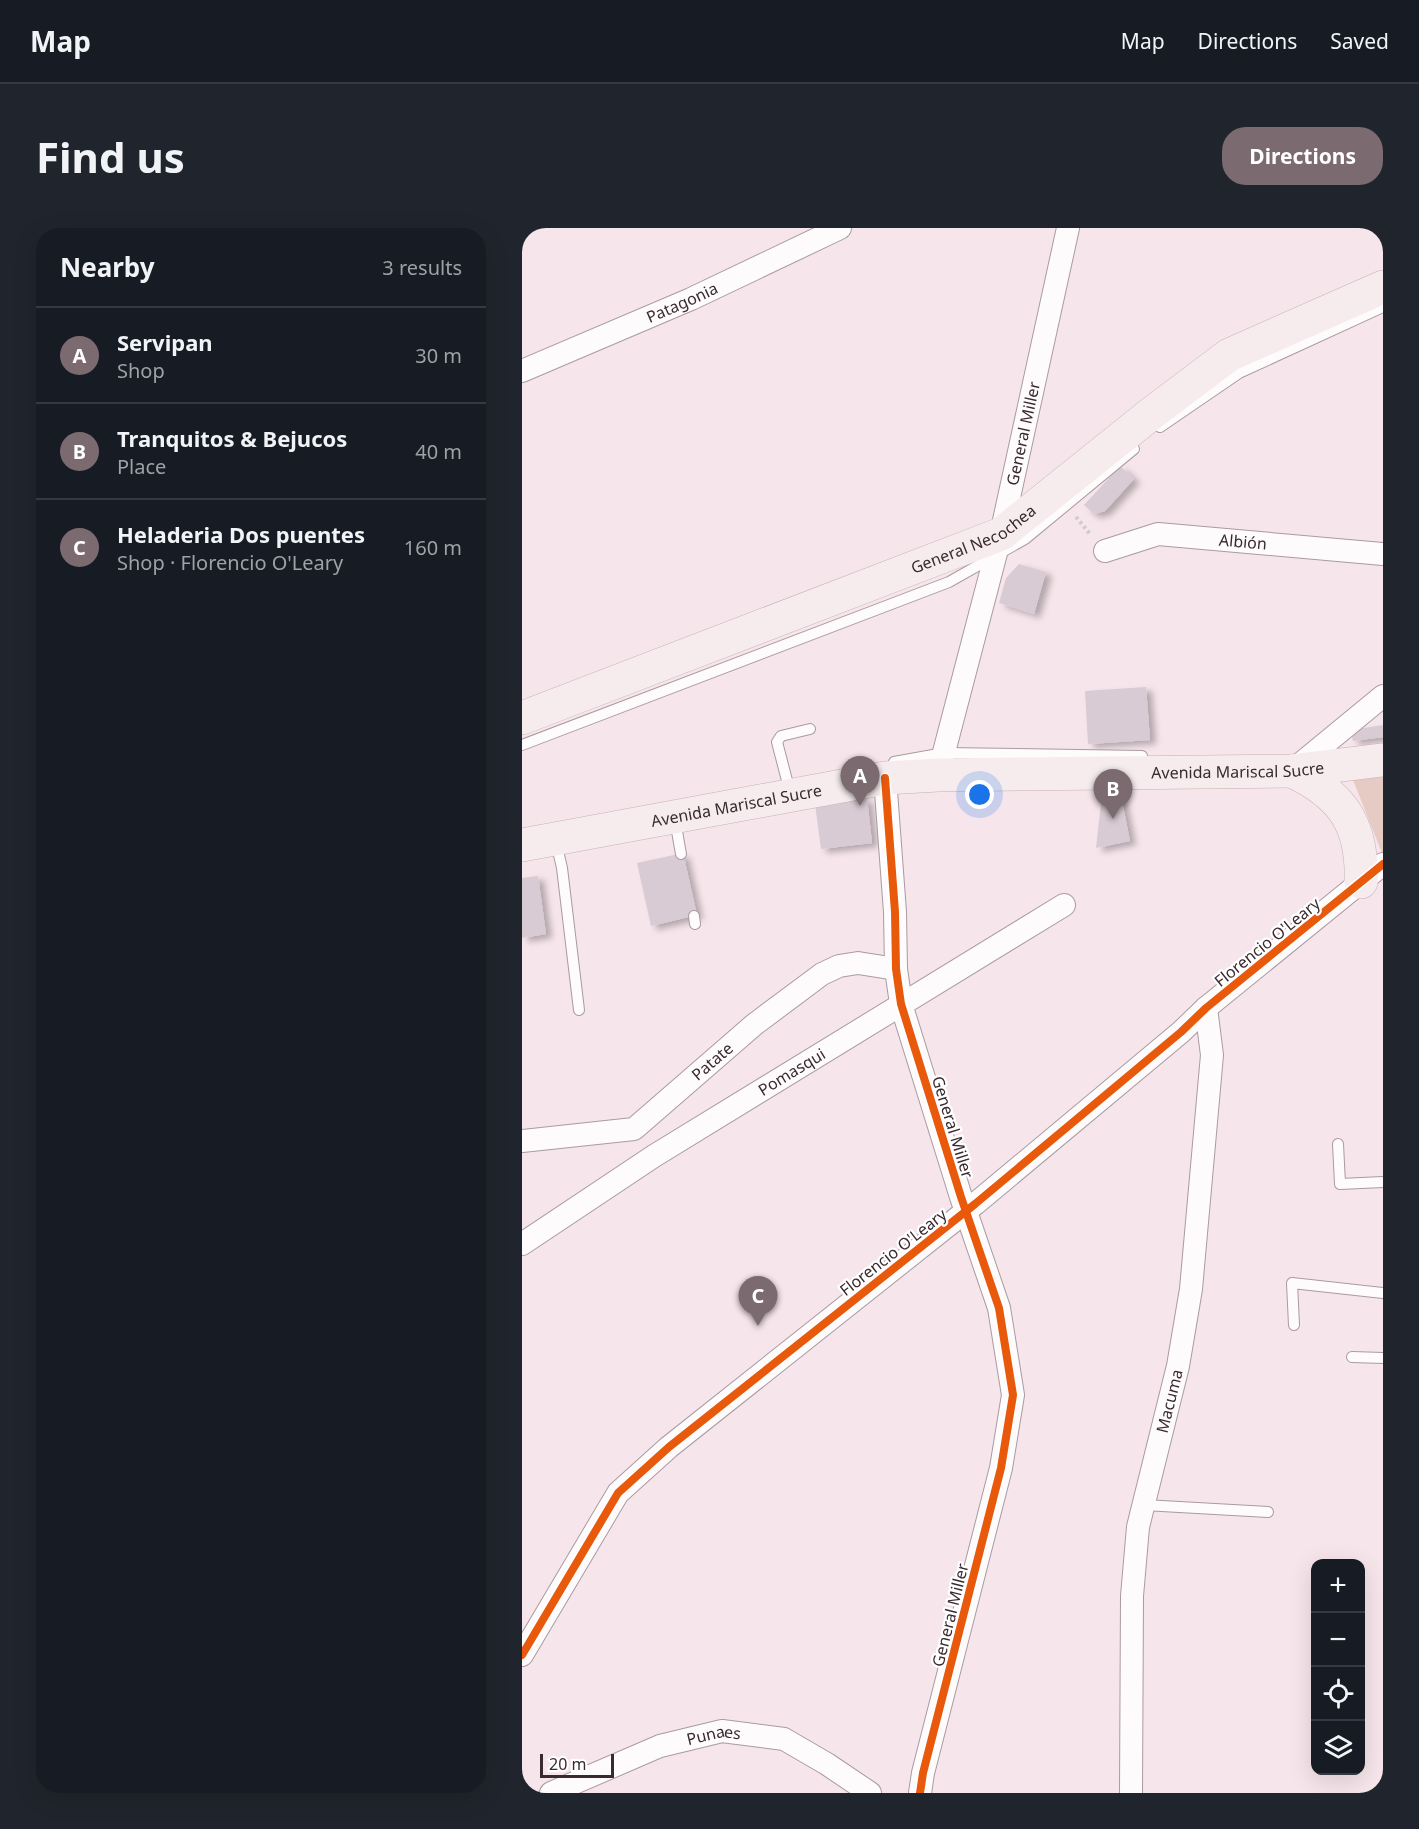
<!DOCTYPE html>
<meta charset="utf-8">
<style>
:root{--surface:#171b24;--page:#20242c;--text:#f1f3f6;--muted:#9ea1a6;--line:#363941;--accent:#7b6b71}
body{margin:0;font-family:"Noto Sans",sans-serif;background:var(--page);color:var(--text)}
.controls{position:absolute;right:18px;bottom:18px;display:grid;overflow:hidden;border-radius:12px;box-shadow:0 6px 24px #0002}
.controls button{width:54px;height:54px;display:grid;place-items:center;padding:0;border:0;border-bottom:2px solid var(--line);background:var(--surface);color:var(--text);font:30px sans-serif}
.scale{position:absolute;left:18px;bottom:15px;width:74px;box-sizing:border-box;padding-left:6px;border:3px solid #392a2f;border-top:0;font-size:16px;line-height:21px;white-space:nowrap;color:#392a2f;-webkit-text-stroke:4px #fff;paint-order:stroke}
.you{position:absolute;left:458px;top:567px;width:21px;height:21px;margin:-15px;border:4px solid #fff;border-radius:50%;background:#1a73e8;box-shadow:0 0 0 9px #1a73e833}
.badge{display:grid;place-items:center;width:39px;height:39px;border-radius:50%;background:var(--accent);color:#fff;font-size:20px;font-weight:700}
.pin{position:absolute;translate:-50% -50px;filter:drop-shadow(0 2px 3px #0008)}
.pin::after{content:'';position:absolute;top:32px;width:21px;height:18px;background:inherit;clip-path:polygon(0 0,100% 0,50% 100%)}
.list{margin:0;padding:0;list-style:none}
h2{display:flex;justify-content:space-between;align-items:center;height:78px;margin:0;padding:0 24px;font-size:26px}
h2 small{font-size:20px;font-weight:400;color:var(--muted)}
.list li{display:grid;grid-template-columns:39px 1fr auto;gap:18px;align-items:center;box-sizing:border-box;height:96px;padding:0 24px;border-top:2px solid var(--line)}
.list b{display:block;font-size:22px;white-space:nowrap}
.list p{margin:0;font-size:20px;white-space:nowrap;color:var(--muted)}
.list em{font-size:20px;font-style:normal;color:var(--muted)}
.icon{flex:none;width:33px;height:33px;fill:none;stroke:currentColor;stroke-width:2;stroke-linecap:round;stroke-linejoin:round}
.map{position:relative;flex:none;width:861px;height:1565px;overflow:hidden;border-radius:24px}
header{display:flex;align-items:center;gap:36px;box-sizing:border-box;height:84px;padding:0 30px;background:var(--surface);border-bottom:2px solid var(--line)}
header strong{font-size:28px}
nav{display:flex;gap:33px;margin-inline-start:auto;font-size:21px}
.intro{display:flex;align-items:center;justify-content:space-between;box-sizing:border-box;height:144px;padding:0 36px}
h1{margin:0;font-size:42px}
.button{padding:15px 27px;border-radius:24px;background:var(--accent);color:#fff;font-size:21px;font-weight:700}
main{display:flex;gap:36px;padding:0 36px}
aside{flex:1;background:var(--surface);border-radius:24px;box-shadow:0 6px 24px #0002}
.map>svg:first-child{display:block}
.green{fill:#e6cbc5}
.building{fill:#d9cbd3;filter:url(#shadow)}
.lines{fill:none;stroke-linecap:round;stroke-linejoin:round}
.service-casing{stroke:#aa9ba0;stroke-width:12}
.minor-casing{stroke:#aa9ba0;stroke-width:24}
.primary-casing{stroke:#c7b0b3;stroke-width:34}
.path{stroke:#d1cbcd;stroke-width:4;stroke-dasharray:3 3;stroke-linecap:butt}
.service{stroke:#fefbfc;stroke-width:10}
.minor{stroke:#fefbfc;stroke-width:22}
.primary{stroke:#f6eced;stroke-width:33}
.cycleway-casing{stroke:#fff;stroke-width:11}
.cycleway{stroke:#e8590c;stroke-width:8}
.labels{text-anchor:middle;stroke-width:4.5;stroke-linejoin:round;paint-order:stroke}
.street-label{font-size:16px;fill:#392a2f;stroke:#fff}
</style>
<header>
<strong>Map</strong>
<nav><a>Map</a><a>Directions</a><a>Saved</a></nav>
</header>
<div class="intro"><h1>Find us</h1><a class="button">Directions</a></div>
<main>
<aside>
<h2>Nearby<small>3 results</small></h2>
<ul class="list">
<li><span class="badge">A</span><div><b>Servipan</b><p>Shop</p></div><em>30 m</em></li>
<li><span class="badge">B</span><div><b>Tranquitos &amp; Bejucos</b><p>Place</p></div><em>40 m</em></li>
<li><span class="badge">C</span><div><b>Heladeria Dos puentes</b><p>Shop · Florencio O'Leary</p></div><em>160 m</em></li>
</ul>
</aside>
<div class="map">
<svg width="861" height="1565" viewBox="0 0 861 1565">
<defs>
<filter id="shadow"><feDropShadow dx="6" dy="4" stdDeviation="3" flood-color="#0004"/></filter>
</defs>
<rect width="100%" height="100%" fill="#f6e5eb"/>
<path class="green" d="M861 546V624L860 625 831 552Z"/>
<g class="building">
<path d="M598 238 612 251 583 283 572 286 562 277Z"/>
<path d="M497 336 524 344 512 386 477 375 484 350Z"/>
<path d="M624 459 628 512 566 516 563 463Z"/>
<path d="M861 497V509L831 513 829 502Z"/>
<path d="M580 566 599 568 608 613 574 620Z"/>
<path d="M345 570 350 615 299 621 293 576Z"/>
<path d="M161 625 175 687 129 698 115 635Z"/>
<path d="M16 648 24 706 0 710V650Z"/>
</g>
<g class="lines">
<defs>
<g id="service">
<path d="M638 199 717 145 861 79"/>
<path d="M0 517 427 354 503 311 612 221"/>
<path d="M372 534 422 525 620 528"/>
<path d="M268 564 255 514 259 508 288 501"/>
<path d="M153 592 159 626"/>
<path d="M34 614 40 640 57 782"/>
<path d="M172 688 173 696"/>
<path d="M816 916 818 956 861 954"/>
<path d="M772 1097 770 1055 861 1065"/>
<path d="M830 1129 861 1130"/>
<path d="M622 1277 746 1284"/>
</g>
<g id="minor">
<path id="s1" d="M0 143 169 71 318 0"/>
<path id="s2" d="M583 323 636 306 861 326"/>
<path d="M771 542 861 468"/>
<path id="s3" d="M416 547 479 306 546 0"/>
<path d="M363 550 373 684 374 741 379 776 439 969 477 1080 491 1167 479 1240 401 1545 398 1565"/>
<path id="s4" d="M0 913 112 901 233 796 300 746 317 738 336 735 374 741"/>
<path id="s5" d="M0 1016 132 928 542 677"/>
<path d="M0 1427 96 1265 147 1219 453 976 659 804 684 780 861 636"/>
<path id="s6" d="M29 1565 138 1518 200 1503 262 1511 305 1536 348 1565"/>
<path id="s7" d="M609 1565 610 1368 616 1299 656 1138 669 1061 690 827 684 780"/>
</g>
<g id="primary">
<path id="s8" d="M0 490 479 306 630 185 707 127 861 59"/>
<path d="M770 543C821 567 841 597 839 654"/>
<path id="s9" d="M0 617 363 550 416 547 770 543 861 532"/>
</g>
</defs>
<use href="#service" class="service-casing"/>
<use href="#minor" class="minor-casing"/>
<use href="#primary" class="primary-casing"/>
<path class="path" d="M554 289 568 306"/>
<use href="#service" class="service"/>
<use href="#minor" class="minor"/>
<use href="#primary" class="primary"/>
<defs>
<g id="cycleway">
<path d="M363 550 373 684 374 741 379 776 439 969 477 1080 491 1167 479 1240 401 1545 398 1565"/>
<path d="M0 1427 96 1265 147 1219 453 976 659 804 684 780 861 636"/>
</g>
</defs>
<use href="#cycleway" class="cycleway-casing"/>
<use href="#cycleway" class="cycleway"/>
</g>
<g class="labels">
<g class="street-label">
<text dy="6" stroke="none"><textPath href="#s1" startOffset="174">Patagonia</textPath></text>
<text dy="6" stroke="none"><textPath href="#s3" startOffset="352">General Miller</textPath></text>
<text dy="6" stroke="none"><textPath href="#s8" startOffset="486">General Necochea</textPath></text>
<text dy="6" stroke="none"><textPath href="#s2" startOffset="141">Albión</textPath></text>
<text dy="6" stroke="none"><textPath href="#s9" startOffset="722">Avenida Mariscal Sucre</textPath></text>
<text dy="6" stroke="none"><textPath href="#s9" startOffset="218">Avenida Mariscal Sucre</textPath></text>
<text transform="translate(745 714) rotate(-39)" y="6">Florencio O'Leary</text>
<text dy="6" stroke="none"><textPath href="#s4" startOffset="216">Patate</textPath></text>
<text dy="6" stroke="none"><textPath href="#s5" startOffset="320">Pomasqui</textPath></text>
<text transform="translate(431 899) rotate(73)" y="6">General Miller</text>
<text transform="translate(371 1024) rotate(-38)" y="6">Florencio O'Leary</text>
<text dy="6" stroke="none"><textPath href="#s7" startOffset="396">Macuma</textPath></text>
<text transform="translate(428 1387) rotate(-76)" y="6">General Miller</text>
<text dy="6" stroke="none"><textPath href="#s6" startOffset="174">Punaes</textPath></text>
</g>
</g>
</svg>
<div class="controls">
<button>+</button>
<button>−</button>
<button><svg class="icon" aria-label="locate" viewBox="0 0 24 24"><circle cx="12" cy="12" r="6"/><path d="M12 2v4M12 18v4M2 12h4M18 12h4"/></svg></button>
<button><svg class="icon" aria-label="layers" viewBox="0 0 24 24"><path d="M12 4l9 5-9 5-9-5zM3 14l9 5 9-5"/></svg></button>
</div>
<div class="scale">20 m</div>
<div class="you"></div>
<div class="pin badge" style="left:338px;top:578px">A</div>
<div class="pin badge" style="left:591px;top:591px">B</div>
<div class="pin badge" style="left:236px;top:1098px">C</div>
</div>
</main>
